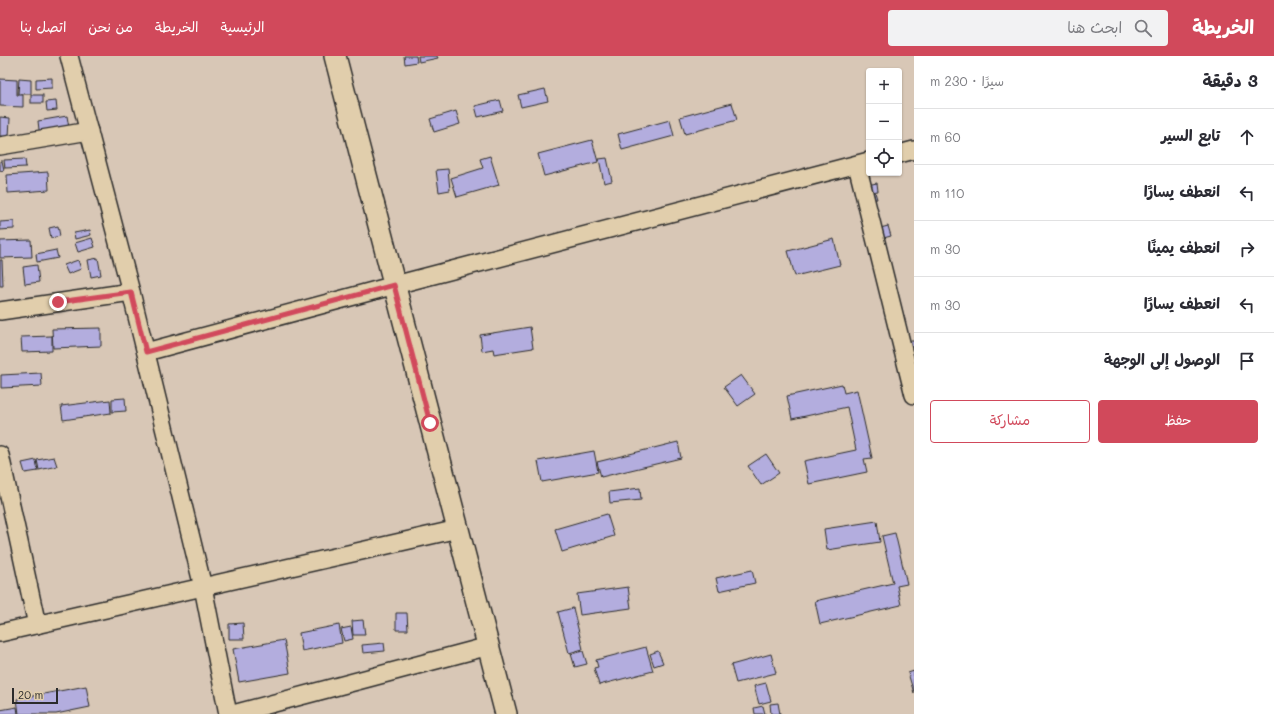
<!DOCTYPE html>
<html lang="ar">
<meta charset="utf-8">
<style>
:root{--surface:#fff;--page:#f2f2f3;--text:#2b2b33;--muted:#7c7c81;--line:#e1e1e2;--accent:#d1495b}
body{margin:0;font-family:Mali,"Playpen Sans Arabic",sans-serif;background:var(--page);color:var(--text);direction:rtl}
.controls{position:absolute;right:12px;top:12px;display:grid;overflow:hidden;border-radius:4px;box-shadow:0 1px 3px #0004}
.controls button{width:36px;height:36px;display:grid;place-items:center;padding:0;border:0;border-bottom:1px solid var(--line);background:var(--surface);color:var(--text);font:20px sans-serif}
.scale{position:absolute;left:12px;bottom:10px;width:46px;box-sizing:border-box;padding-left:4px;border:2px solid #2b2b2b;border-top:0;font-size:11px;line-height:14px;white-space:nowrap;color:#2b2b2b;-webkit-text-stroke:3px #e1ceac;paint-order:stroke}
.stop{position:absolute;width:12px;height:12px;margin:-9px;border:3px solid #d1495b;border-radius:50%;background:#fff}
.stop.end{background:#d1495b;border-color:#fff;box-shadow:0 1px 4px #0008}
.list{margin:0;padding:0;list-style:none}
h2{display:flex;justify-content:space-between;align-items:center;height:52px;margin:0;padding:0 16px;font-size:17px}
h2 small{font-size:13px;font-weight:400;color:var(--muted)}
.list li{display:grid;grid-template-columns:26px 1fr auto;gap:12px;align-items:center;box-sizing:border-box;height:56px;padding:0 16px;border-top:1px solid var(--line)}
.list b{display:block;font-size:15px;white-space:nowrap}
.list em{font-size:13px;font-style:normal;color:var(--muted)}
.actions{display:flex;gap:8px;padding:12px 16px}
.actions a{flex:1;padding:9px 0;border:1px solid var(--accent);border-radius:4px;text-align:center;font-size:14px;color:var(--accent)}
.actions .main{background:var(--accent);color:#fff}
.icon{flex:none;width:22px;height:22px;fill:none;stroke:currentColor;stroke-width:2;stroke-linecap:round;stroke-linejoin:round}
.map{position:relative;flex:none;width:914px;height:658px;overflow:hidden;direction:ltr}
header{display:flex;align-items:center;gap:24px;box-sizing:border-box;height:56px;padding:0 20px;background:var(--accent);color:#fff}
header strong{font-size:19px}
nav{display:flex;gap:22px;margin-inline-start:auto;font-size:14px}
.search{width:280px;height:36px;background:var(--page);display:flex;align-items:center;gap:10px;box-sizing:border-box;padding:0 14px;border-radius:4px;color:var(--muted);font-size:15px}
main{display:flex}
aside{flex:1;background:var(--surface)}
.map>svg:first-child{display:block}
.building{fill:#b3adde;stroke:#2b2b2b}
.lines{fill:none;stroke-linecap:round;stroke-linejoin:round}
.minor-casing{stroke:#2b2b2b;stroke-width:20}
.tertiary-casing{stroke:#2b2b2b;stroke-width:24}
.minor{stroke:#e1ceac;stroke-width:17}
.tertiary{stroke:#e1ceac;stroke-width:21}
.route{stroke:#d1495b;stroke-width:5}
</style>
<header>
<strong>الخريطة</strong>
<div class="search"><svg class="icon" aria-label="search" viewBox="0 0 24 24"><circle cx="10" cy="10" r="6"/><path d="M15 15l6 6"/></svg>ابحث هنا</div>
<nav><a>الرئيسية</a><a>الخريطة</a><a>من نحن</a><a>اتصل بنا</a></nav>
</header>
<main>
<aside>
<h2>3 دقيقة<small>سيرًا · 230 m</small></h2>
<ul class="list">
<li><svg class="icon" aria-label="ahead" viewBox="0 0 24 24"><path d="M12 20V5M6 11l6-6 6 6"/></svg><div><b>تابع السير</b></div><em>60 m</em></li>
<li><svg class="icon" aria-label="left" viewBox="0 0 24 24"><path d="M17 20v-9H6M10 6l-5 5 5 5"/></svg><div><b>انعطف يسارًا</b></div><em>110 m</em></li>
<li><svg class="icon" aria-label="right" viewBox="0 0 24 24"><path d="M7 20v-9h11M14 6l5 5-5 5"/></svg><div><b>انعطف يمينًا</b></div><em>30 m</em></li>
<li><svg class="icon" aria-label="left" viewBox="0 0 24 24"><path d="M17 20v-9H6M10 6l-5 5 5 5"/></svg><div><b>انعطف يسارًا</b></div><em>30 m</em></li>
<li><svg class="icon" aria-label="arrive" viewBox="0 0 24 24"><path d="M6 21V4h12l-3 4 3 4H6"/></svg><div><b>الوصول إلى الوجهة</b></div></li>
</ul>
<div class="actions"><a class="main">حفظ</a><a>مشاركة</a></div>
</aside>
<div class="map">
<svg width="914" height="658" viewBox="0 0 914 658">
<rect width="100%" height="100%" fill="#d8c7b6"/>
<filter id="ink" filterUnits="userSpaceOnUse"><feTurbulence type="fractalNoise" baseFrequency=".025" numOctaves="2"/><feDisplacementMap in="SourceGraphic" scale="8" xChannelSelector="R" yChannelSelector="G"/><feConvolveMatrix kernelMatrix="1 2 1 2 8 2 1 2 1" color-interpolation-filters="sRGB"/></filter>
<g filter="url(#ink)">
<g class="building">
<path d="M404 0H416L417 6 405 8Z"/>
<path d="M418 0H437L438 2 419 6Z"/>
<path d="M52 22V32L36 33V23Z"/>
<path d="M0 23 17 24V39H23V51L0 50Z"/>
<path d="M19 23 31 24V38H18Z"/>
<path d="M545 33 548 45 521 51 518 39Z"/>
<rect x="31" y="39" width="12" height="8"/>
<path d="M500 44 503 55 478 61 475 50Z"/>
<path d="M56 45 57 54 47 55 46 46Z"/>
<path d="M732 47 737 64 685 78 680 61Z"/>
<path d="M456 55 460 68 434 76 430 63Z"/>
<path d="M67 60 70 78 40 82 38 65Z"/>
<path d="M0 61 10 62 9 81 0 80Z"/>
<path d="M670 64 674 80 622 94 618 78Z"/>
<path d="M592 84 598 106 544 120 538 98Z"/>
<path d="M490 100 499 129 457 141 451 122 483 112 480 103Z"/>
<path d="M607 102 612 125 604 127 599 103Z"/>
<path d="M25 103 26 111 5 112 4 104Z"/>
<path d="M0 105H2L4 114 0 115Z"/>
<path d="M448 113 450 134 439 136 436 114Z"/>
<path d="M48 116 49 134 8 137 7 119Z"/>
<path d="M877 127 878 135 863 137 862 130Z"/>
<path d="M875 136 877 143 866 145 865 139Z"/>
<path d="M14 165V173L0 174V166Z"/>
<path d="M58 170 60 180 51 182 49 172Z"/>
<path d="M888 170 891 180 876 184 873 174Z"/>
<path d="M90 174 91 179 75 183 74 177Z"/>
<path d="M92 182 95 191 78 196 75 187Z"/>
<path d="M834 183 840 209 795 220 788 195Z"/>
<path d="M31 184 32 201 0 202V185Z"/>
<path d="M56 194 58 202 37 206 36 198Z"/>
<path d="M98 202 101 219 91 221 88 204Z"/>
<path d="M0 204H2L3 230H0Z"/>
<path d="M78 204 81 213 68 218 64 209Z"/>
<path d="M37 209 39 226 25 228 23 211Z"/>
<path d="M530 271 533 292 494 298 493 293 482 295 480 279Z"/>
<path d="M101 272V290L53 292 52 273Z"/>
<path d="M52 280V295L22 296 21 281Z"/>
<path d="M908 285H914V292L909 293Z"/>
<path d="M41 317 42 330 1 332V319Z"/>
<path d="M741 319 755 338 738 350 724 331Z"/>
<path d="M842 328 844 337 857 334 872 402 864 403 867 416 809 428 804 405 856 394 847 351 792 363 787 340Z"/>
<path d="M125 342 126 355 112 356V343Z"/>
<path d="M110 344 111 357 63 364 61 350Z"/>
<path d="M678 386 681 402 601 421 597 406Z"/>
<path d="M594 395 598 416 542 426 538 405Z"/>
<path d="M766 398 779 417 761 429 748 410Z"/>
<path d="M54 401 57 410 39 414 37 404Z"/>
<path d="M36 404 38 415 25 417 22 407Z"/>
<path d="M640 432 641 444 610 447 609 436Z"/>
<path d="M607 458 614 480 562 496 555 473Z"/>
<path d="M877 465 880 486 827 494 824 473Z"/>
<path d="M895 477 907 528 897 530 901 549 820 568 815 545 893 527 882 480Z"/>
<path d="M752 514 755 527 719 535 716 522Z"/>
<path d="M628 531 631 552 580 559 577 538Z"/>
<path d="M573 552 583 593 569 597 558 556Z"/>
<path d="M396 557H407L408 574H396Z"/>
<path d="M363 564 365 579H353L352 565Z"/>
<path d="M243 567 244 583H229V568Z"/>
<path d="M339 569 342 587 302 595 299 577Z"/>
<path d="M351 571 353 583 344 585 341 573Z"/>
<path d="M284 584 290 617 239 626 233 593Z"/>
<path d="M384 587 385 595 363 597 362 589Z"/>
<path d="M646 591 653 615 599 629 594 612 598 611 596 604Z"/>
<path d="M583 595 587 608 575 611 571 598Z"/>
<path d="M658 595 663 607 654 610 650 598Z"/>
<path d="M771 598 776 617 736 627 731 609Z"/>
<path d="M914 615V637L908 617Z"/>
<path d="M766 627 771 645 759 648 754 630Z"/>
<path d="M86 630 90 651 56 658H19L17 643Z"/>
<path d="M778 647 780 658H771L770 648Z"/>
<path d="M763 650 765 658H755L754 652Z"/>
<path d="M17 651 18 658H0V654Z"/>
</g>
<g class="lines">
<defs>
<g id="minor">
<path d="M69 0 131 236 203 531 228 658"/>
<path d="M0 90 89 75"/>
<path d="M899 98 914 94"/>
<path d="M857 109 914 339"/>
<path d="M0 255 131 236"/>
<path d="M146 296 395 229 869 105"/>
<path d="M0 399 37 569"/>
<path d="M0 577 458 473"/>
<path d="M233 658 489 590"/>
</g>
<path id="tertiary" d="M335 0 506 658"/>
</defs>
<use href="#minor" class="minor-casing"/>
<use href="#tertiary" class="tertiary-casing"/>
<use href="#minor" class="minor"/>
<use href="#tertiary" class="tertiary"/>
</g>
</g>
<g class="lines" filter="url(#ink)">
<path class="route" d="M58 246 131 236 146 296 394 229 430 367"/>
</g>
</svg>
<div class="controls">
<button>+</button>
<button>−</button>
<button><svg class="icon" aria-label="locate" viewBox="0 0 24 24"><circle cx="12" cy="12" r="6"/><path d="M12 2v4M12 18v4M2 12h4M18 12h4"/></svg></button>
</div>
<div class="scale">20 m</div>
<div class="stop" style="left:430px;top:367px"></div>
<div class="stop end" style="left:58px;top:246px"></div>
</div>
</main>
